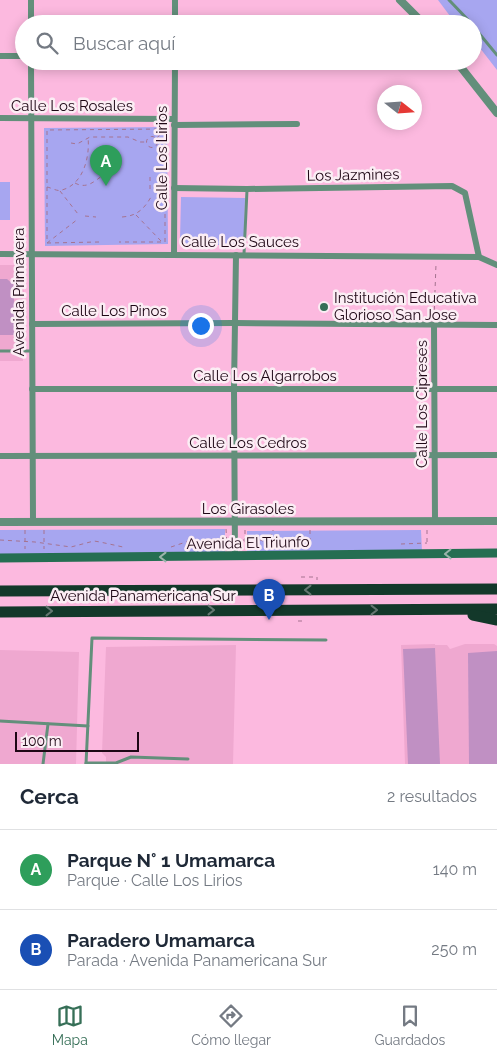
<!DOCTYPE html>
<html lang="es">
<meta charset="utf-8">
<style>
:root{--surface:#fff;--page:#f6f6f7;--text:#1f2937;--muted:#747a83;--line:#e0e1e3;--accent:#366f57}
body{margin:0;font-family:Raleway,sans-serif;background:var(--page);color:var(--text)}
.compass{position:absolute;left:377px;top:85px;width:45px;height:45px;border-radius:50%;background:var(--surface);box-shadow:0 2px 12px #0003;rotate:107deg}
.scale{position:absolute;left:15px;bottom:12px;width:124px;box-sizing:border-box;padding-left:5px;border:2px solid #1e0715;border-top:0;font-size:14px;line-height:18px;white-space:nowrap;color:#1e0715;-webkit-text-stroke:4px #fbedf4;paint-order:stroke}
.you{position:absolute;left:200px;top:325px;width:18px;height:18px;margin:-12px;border:4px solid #fff;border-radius:50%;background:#1a73e8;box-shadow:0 0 0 8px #1a73e833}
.badge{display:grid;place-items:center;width:32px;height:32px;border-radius:50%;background:var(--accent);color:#fff;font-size:16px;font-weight:700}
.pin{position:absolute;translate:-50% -41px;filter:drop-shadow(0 1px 2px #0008)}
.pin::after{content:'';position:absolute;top:26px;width:18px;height:15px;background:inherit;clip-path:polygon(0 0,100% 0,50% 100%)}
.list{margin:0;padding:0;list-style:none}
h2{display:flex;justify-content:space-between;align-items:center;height:65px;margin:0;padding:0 20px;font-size:21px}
h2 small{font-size:16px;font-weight:400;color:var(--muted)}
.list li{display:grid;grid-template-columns:32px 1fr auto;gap:15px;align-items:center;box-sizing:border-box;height:80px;padding:0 20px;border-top:1px solid var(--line)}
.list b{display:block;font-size:19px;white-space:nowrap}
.list p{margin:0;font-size:16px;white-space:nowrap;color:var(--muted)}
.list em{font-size:16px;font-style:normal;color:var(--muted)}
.icon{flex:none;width:28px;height:28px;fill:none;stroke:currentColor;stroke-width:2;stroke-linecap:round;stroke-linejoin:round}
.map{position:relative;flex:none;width:497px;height:764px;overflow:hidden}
.search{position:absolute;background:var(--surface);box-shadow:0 2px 12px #0003;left:15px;right:15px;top:15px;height:55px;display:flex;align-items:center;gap:12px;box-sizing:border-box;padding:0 18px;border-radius:28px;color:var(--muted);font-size:19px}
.sheet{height:225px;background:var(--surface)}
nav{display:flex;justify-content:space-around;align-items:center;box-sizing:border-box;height:70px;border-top:1px solid var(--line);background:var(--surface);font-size:14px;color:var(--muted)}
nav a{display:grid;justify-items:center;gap:2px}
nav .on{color:var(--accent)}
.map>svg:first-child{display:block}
.built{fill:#efa8d0}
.green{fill:#a7a6f0}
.building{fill:#c090c3}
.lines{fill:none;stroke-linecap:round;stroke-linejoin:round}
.path{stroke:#a57390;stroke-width:1;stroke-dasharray:4 4;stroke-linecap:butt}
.service{stroke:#638f7b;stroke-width:3}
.minor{stroke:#638f7b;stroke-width:6}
.tertiary{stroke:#638f7b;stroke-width:8}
.secondary{stroke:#256e52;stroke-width:9}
.motorway{stroke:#13382a;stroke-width:11}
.oneway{stroke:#9bb4ab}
.oneway2{stroke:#647771}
.poi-dot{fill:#366f57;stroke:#fbedf4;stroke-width:2}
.labels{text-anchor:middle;stroke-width:5;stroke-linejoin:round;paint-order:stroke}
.street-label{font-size:15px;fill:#1e0715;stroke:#fbedf4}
.poi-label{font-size:15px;fill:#1e0715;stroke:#fbedf4;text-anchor:start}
</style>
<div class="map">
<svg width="497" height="764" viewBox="0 0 497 764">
<rect width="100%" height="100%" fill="#fcb9df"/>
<g class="built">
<path d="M0 265H18L24 269 23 361H0Z"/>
<path d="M435 644V645H447L450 649 465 644H494L497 646V764H405L401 645Z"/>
<path d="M236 645 233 764H106V757L102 753 106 647Z"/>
<path d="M0 650 79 652 76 764H0Z"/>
</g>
<g class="green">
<path d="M438 0H497V70L473 39V24H456Z"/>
<path d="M167 127 168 244 45 246 44 128Z"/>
<rect x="0" y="182" width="10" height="38"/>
<path d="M181 197 245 198 244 245H184V240H180Z"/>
<path d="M225 529V554H0V530Z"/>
<path d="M421 530 422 552 247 553V531Z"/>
</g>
<g class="building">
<path d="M0 279H7L14 285V335H0Z"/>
<path d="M435 648 440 764H408L403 649Z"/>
<path d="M497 651V764H469L468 653Z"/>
</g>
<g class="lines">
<g class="path">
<circle cx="152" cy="142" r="5.5"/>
<path d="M157 138 164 130"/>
<path d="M71 143 77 144 90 137H128L140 142H146"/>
<path d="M75 183C88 190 95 180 105 174"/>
<path d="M47 187C52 188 58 192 62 190 84 184 90 156 88 137"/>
<path d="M150 189V173"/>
<path d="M154 189 159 185 164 189"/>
<path d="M60 191 78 214"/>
<path d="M136 215 161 241"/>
<path d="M85 216 96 217"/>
<path d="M122 217C137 216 144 209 151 197"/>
<path d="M99 242 47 243V130L165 129V242H119"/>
<path d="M47 243 78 219"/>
<path d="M434 318 436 264"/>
<path d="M226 529 227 547"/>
<path d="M25 530V549"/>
<path d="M44 530V549"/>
<path d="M245 530V546"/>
<path d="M310 530V546"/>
<path d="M427 530V546"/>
<path d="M261 539 273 534V530"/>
<path d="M0 540 35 542 71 547 94 541 100 542 123 547"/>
<path d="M243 540H261L269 546"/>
<path d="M401 544 427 543"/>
<path d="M171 547 192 540 226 539"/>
<path d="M301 577H317V580"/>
<path d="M298 621H303"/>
</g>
<g class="service">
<path d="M449 0 472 24"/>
<path d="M473 26 497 55"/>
<path d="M244 254 247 190"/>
<path d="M0 351H32"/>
<path d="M0 721 88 726"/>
<path d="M86 763H116L131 757 188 759"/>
<path d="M43 764 48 724"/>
<path d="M86 764 92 638 326 640"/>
</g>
<g class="minor">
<path d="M31 0V24"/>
<path d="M175 24V0"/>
<path d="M0 56H24"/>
<path d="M31 61 33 522"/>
<path d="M0 118 174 119"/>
<path d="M174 125 297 124"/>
<path d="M174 188 247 189 452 186 465 193 479 257"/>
<path d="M0 254 479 257 497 265"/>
<path d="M174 254 175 61"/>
<path d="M32 324 235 323 497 325"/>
<path d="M434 325 435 521"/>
<path d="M32 389H497"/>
<path d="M0 456 497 455"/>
<path d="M235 557 234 388 236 255"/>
</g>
<g class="tertiary">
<path d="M400 0 424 24"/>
<path d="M456 61 497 113"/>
<path d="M0 522 497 521"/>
</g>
<path class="secondary" d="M0 558 497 553"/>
<g class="motorway">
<path d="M0 591 497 589"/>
<path d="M0 612 497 609"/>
<path d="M473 615 497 620"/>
</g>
</g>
<defs><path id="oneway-chevron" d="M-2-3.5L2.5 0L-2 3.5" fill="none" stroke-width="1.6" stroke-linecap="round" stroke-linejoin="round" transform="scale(1.25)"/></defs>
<g class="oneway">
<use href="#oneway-chevron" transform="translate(448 554) rotate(179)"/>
<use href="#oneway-chevron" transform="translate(163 557) rotate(180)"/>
</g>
<g class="oneway2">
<use href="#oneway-chevron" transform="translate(308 590) rotate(180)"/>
<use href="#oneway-chevron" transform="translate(211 610)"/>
<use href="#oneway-chevron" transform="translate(374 610)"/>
<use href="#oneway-chevron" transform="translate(49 611)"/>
</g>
<circle class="poi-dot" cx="324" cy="307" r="5"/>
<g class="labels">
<g class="street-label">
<text x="72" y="111">Calle Los Rosales</text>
<text transform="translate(162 158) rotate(-90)" y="5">Calle Los Lirios</text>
<text transform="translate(353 175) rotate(-1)" y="5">Los Jazmines</text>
<text x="240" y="247">Calle Los Sauces</text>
<text transform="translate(19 292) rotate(-90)" y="5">Avenida Primavera</text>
<text x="114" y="316">Calle Los Pinos</text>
<text x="265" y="381">Calle Los Algarrobos</text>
<text transform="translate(422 404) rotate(-90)" y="5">Calle Los Cipreses</text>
<text x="248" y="448">Calle Los Cedros</text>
<text x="248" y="514">Los Girasoles</text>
<text transform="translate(248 543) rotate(-1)" y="5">Avenida El Triunfo</text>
<text x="143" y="601">Avenida Panamericana Sur</text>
</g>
<g class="poi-label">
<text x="334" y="303">Institución Educativa<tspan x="334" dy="17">Glorioso San Jose</tspan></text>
</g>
</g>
</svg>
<svg class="compass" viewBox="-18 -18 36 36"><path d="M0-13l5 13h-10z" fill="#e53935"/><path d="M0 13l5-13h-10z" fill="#747a83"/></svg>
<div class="scale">100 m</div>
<div class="you"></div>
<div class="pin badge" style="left:106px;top:186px;background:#2e9e5b">A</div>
<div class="pin badge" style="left:269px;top:620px;background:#1a4fb4">B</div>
<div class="search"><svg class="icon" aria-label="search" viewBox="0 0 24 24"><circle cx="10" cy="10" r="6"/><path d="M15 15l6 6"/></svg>Buscar aquí</div>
</div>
<section class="sheet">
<h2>Cerca<small>2 resultados</small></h2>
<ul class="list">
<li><span class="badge" style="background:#2e9e5b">A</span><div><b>Parque N° 1 Umamarca</b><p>Parque · Calle Los Lirios</p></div><em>140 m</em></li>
<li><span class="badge" style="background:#1a4fb4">B</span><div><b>Paradero Umamarca</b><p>Parada · Avenida Panamericana Sur</p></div><em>250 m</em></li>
</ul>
</section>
<nav>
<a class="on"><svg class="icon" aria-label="map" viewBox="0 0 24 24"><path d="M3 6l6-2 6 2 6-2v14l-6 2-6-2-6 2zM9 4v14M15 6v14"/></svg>Mapa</a>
<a><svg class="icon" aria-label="directions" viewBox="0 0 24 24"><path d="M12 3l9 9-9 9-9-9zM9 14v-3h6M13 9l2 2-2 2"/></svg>Cómo llegar</a>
<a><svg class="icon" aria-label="saved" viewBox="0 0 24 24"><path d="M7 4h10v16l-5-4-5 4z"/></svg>Guardados</a>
</nav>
